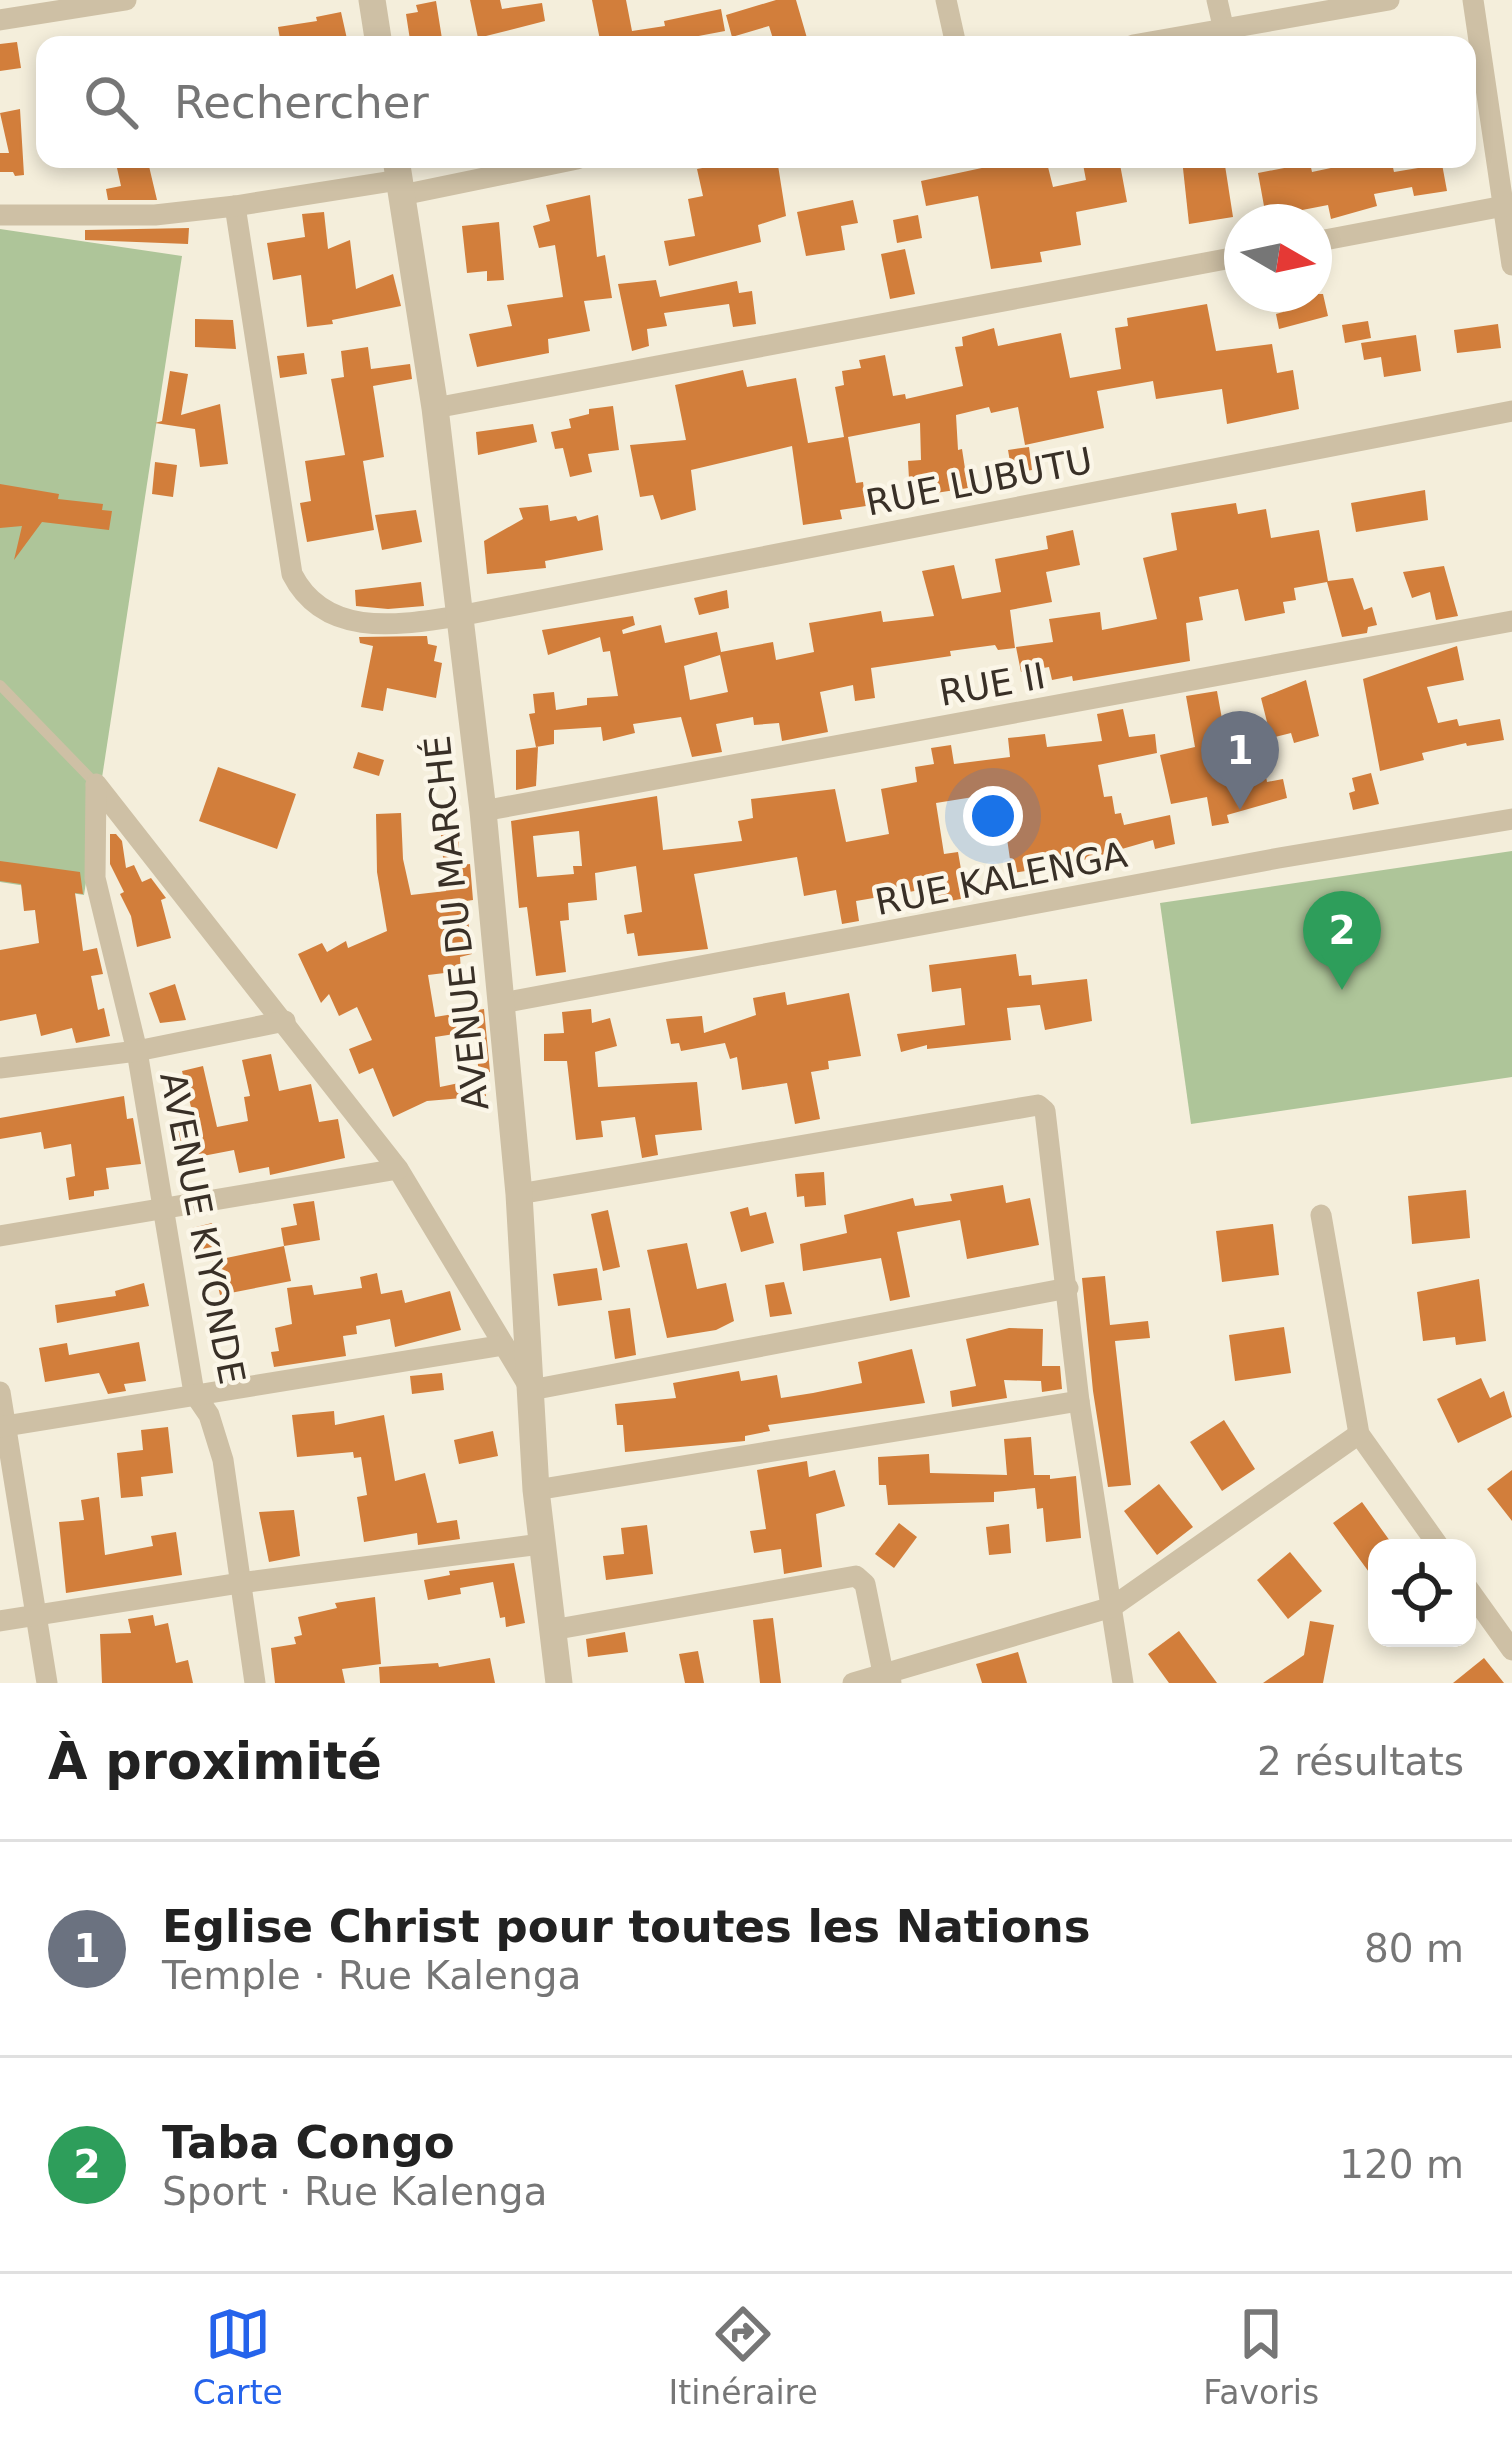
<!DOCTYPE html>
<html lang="fr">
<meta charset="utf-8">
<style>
:root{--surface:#fff;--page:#f2f2f2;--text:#222;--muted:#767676;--line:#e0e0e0;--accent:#2563eb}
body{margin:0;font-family:"DejaVu Sans",sans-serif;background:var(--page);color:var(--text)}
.controls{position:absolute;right:36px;bottom:36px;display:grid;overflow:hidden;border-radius:24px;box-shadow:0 6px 18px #0003}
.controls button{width:108px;height:108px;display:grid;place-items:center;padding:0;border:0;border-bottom:3px solid var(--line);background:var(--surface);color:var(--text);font:60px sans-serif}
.compass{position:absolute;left:1224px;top:204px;width:108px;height:108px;border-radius:50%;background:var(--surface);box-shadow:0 6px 18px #0003;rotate:99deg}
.you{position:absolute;left:993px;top:816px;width:42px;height:42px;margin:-30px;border:9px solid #fff;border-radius:50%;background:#1a73e8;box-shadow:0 0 0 18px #1a73e833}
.badge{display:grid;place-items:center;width:78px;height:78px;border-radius:50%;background:var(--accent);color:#fff;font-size:39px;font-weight:700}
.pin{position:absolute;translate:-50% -99px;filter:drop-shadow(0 3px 6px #0008)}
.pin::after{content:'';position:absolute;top:63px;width:42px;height:36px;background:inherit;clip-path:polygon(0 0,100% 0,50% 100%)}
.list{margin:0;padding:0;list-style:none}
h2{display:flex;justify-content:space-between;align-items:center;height:156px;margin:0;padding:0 48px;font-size:51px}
h2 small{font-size:39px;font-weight:400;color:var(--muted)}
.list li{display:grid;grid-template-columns:78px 1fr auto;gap:36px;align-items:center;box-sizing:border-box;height:216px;padding:0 48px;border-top:3px solid var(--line)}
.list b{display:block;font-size:45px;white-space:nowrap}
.list p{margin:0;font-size:39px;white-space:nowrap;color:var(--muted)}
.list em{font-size:39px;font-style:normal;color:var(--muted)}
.icon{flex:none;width:66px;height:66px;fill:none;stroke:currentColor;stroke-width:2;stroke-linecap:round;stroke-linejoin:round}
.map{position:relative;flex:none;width:1512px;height:1683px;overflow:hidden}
.search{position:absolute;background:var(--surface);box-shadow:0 6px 18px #0003;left:36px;right:36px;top:36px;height:132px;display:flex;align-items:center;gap:30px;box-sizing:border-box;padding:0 42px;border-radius:24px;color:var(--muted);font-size:45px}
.sheet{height:588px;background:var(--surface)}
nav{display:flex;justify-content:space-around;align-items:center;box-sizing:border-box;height:168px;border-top:3px solid var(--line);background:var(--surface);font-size:33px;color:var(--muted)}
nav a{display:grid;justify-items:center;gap:6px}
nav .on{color:var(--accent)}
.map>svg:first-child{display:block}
.green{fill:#aec599}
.building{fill:#d27e3b;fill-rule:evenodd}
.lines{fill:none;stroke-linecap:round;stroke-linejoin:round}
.service{stroke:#cec0a5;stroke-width:10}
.minor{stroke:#cec0a5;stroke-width:21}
.tertiary{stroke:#cec0a5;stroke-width:27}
.labels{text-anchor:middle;stroke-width:9;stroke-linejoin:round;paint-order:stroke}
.street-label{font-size:36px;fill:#393027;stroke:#fbf6e8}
</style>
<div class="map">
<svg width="1512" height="1683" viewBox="0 0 1512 1683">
<rect width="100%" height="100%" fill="#f4eedb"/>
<g class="green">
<path d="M0 229 182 256 84 895 0 882Z"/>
<path d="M1512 851V1077L1191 1124 1160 903Z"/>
</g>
<g class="building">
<path d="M470 0H500L502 9 542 3 545 21 478 38Z"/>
<path d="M592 0H626L632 31 665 26 664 21 721 9 725 31 688 38 690 45H601Z"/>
<path d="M776 0H796L809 45H775L769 26 732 37 726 15Z"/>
<path d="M436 1 443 45H421L420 38 410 40 406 14 418 12 416 5Z"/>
<path d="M341 12 347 39 320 45H281L278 27 317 21 316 17Z"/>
<path d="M17 42 21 68 0 71V44Z"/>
<path d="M20 109 24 175 15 176 13 172H0V153H9L0 113Z"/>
<path d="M750 159H777L786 216 758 225 761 242 669 266 664 241 695 236 688 199 703 196 697 169Z"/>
<path d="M1024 159H1046L1053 187 1086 180 1082 159H1119L1127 202 1076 212 1081 245 1040 252 1042 262 991 269 978 196 926 206 921 181Z"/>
<path d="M1182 159H1224L1233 217 1189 224Z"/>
<path d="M1359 159H1391L1394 172 1442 164 1447 191 1414 196 1412 187 1374 194 1377 206 1331 219 1328 205 1266 217 1258 173 1310 163 1312 172 1359 162Z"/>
<path d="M148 162 157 200H108L106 189 121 186 117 168Z"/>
<path d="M590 195 597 257 605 255 612 298 584 301 590 331 548 339 549 353 477 367 469 334 512 326 507 305 563 297 555 245 539 248 533 226 550 221 546 205Z"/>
<path d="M853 200 858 223 841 226 845 250 806 256 797 212Z"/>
<path d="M324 212 328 249 350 240 356 289 393 274 401 306 332 320 333 324 307 327 301 275 273 280 267 243 305 237 302 214Z"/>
<path d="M918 215 922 238 897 243 893 220Z"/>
<path d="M499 222 504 280 487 281V271L467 273 462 226Z"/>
<path d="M189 228 188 244 85 240V230Z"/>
<path d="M905 249 915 294 890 299 881 254Z"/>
<path d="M656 280 660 297 737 281 739 293 752 291 756 324 733 327 729 304 664 313 667 326 647 329 649 346 632 351 618 284Z"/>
<path d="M1280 294H1323L1328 316 1279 329 1276 314 1283 312Z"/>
<path d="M1207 304 1216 351 1272 344 1277 373 1293 370 1299 409 1227 424 1222 389 1156 399 1153 381 1097 391 1104 428 1025 445 1018 407 991 413 989 407 956 415 958 450 962 449 968 488 910 497 908 461 921 460 920 423 848 437 856 483 863 482 866 506 840 510 842 519 803 525 792 446 691 470 696 510 661 520 653 495 640 497 630 445 686 440 675 385 743 370 747 387 796 378 808 443 844 437 835 387 844 385 842 371 861 368 859 360 885 355 893 396 905 394 906 399 963 386 955 347 963 346 962 337 994 328 998 346 1061 333 1070 378 1121 369 1115 328 1128 326 1127 318Z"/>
<path d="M195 319 233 320 236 349 195 347Z"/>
<path d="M1368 321 1371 338 1345 343 1342 325Z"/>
<path d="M1498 324 1501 348 1457 353 1454 330Z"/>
<path d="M1416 335 1421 371 1384 377 1381 357 1364 360 1361 343Z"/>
<path d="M368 347 371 369 410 364 412 379 373 386 384 457 363 461 374 530 307 542 300 503 311 501 305 461 345 455 331 379 344 377 341 351Z"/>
<path d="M304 353 307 374 280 378 277 356Z"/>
<path d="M170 371 188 374 181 415 220 404 228 464 200 467 195 429 155 423 162 421Z"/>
<path d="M613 406 619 450 588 454 592 472 570 477 563 448 555 449 551 432 571 428 569 419 589 414V409Z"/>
<path d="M533 424 537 442 478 455 476 432Z"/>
<path d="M1029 447 1032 470 1012 473 1008 450Z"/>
<path d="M155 462 177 465 173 497 152 494Z"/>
<path d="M0 484 59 494 58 499 103 504 102 510 112 511 109 530 42 522 14 560 22 526 0 528Z"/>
<path d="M1425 490 1428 520 1356 532 1351 503Z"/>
<path d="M1236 503 1238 514 1266 509 1271 538 1319 530 1328 581 1353 578 1364 610 1372 607 1377 625 1368 627 1367 633 1342 637 1327 582 1294 588 1296 600 1283 602 1285 613 1245 621 1238 589 1199 597 1203 620 1186 623 1190 661 1073 681 1072 676 1052 680 1049 667 1021 672 1016 647 1053 642 1049 619 1100 612 1102 630 1157 619 1143 558 1177 550 1171 513Z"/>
<path d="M548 505 550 521 576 516 578 521 598 515 603 550 545 561 546 568 487 574 484 541 523 519 519 508Z"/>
<path d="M416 510 422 542 382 550 375 515Z"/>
<path d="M1073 530 1080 565 1046 572 1052 602 1010 610 1015 648 998 650 995 645 950 651 951 656 871 668 875 698 855 701 853 685 820 692 828 732 782 741 779 723 754 725 753 717 716 724 722 752 692 757 681 717 633 724 635 733 603 741 601 727 554 730V744L536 747 529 714 535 713 533 694 554 692 556 710 587 705V698L618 696 610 651 603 652 600 637 548 655 542 630 633 616 635 625 622 630 623 634 661 625 665 643 717 632 721 652 773 642 776 660 814 652 809 623 881 611 883 622 934 616 922 571 954 565 962 599 1001 592 995 559 1048 549 1046 536ZM720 655 728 692 690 700 684 666Z"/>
<path d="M1444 566 1458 616 1436 620 1430 592 1412 598 1403 572Z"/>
<path d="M421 582 424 606 388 609 356 606 355 590Z"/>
<path d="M727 590 729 608 699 615 694 598Z"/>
<path d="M427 636 428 644 437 646 434 661 442 663 436 698 387 688 383 711 361 707 373 646 360 643 359 637Z"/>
<path d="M1457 646 1464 680 1427 687 1438 723 1457 719 1459 726 1500 719 1504 740 1467 746 1466 743 1422 753 1424 760 1380 771 1363 679Z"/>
<path d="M1306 680 1319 736 1294 743 1291 733 1271 738 1261 698Z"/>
<path d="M1217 691 1227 747 1260 741 1267 782 1283 779 1287 798 1227 815 1229 823 1212 826 1207 797 1171 804 1160 755 1195 747 1186 696Z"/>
<path d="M1123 709 1129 737 1155 734 1157 753 1098 765 1104 797 1112 796 1115 814 1121 813 1124 825 1170 815 1175 844 1155 849 1153 840 1070 864 1012 873 1004 818 995 819 992 794 936 803 944 854 958 852 966 898 934 904 932 888 856 901 859 921 842 924 836 890 804 896 797 857 694 874 708 949 638 956 634 933 627 934 624 915 642 912 636 866 595 873 597 900 568 903 569 920 560 921 566 972 536 976 527 907 519 908 511 821 657 796 663 850 742 841 738 821 753 818 751 799 835 789 846 842 889 834 881 789 917 782 915 767 934 764 931 748 951 745 954 764 1010 757 1008 738 1045 734 1047 747 1102 741 1097 714ZM579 831 582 866H573L574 874 537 877 533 836Z"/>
<path d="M538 747 536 786 516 790V750Z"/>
<path d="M358 752 384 760 379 776 353 768Z"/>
<path d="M218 767 296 794 277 849 199 821Z"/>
<path d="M1371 773 1379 804 1353 810 1349 793 1355 791 1352 778Z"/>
<path d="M401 813 403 859 411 895 446 891 441 835 458 833 460 865 470 864 473 900 466 901 472 954 460 957 461 971 428 975 435 1017 484 1009 490 1072 479 1074 474 1031 435 1037 440 1087 483 1078 486 1096 427 1101 393 1117 373 1068 359 1074 349 1049 372 1040 357 1007 339 1016 329 994 321 1003 298 954 322 943 327 952 346 941 348 948 387 931 377 872 376 814Z"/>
<path d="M110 834H116L122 841 126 868 134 865 142 882 151 878 166 898 161 900 171 938 137 947 131 916 120 894 124 892 110 864Z"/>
<path d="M0 861 80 872 83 894 75 893 83 951 97 948 103 974 91 976 98 1010 104 1008 110 1036 76 1043 72 1028 41 1036 36 1014 0 1021V950L39 943 35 910 24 911 21 884 0 881Z"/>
<path d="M1016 954 1019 976 1031 975 1032 985 1087 979 1092 1021 1045 1030 1040 1005 1007 1008 1011 1040 927 1049V1045L901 1052 897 1034 965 1025 961 988 932 992 929 965Z"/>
<path d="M175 984 186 1020 160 1023 149 993Z"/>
<path d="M785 992 787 1005 849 993 861 1056 828 1061 829 1069 811 1072 820 1119 795 1124 787 1083 742 1090 737 1057 730 1059 725 1043 681 1051 679 1043 671 1044 666 1019 702 1016 704 1033 756 1015 753 998Z"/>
<path d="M591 1009 592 1023 610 1018 617 1046 595 1052 598 1087 697 1082 702 1130 655 1135 658 1155 642 1158 635 1117 601 1121 603 1137 576 1140 567 1061H544V1034L564 1033 562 1012Z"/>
<path d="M271 1054 279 1091 311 1084 319 1122 338 1119 345 1158 270 1175 269 1167 239 1173 234 1150 182 1160 177 1130 196 1127 182 1071 203 1066 217 1127 248 1121 244 1097 250 1096 242 1060Z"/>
<path d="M124 1096 127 1119 133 1118 141 1164 106 1168 109 1189 94 1191V1196L69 1200 66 1178 75 1176 71 1144 44 1149 41 1132 0 1139V1118Z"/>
<path d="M824 1172 826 1205 805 1207 804 1196 797 1197 795 1174Z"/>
<path d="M1003 1185 1006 1203 1030 1198 1039 1245 967 1259 960 1220 897 1232 910 1297 890 1301 881 1258 803 1271 800 1244 847 1233 844 1215 913 1198 915 1206 952 1201 950 1194Z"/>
<path d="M1466 1190 1470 1238 1412 1244 1408 1196Z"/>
<path d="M314 1201 320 1240 284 1246 281 1228 297 1225 293 1204Z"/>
<path d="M748 1207 750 1216 766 1212 774 1243 741 1252 730 1212Z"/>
<path d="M608 1210 620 1267 603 1271 591 1214Z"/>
<path d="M212 1223 217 1246 197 1250 192 1228Z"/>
<path d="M1273 1224 1279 1275 1222 1282 1216 1231Z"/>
<path d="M687 1243 697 1289 726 1283 734 1321 716 1330 667 1338 647 1250Z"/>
<path d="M284 1246 291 1281 220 1295 212 1261Z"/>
<path d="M597 1268 602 1300 558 1306 553 1274Z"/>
<path d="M377 1273 381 1294 402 1290 405 1303 450 1291 461 1330 395 1347 390 1319 356 1326 357 1334 343 1336 346 1356 274 1367 271 1352 279 1351 275 1328 292 1324 287 1288 312 1285 314 1295 362 1288 360 1277Z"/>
<path d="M1105 1276 1110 1325 1148 1321 1150 1338 1115 1341 1131 1485 1108 1487 1093 1391 1082 1278Z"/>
<path d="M1479 1279 1486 1341 1456 1345 1455 1337 1423 1341 1417 1292Z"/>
<path d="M784 1282 792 1314 770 1317 765 1285Z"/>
<path d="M144 1283 149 1306 57 1323 55 1305 116 1296 115 1291Z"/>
<path d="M630 1308 636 1355 615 1359 608 1311Z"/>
<path d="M1284 1327 1291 1373 1235 1381 1229 1335Z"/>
<path d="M1009 1328 1043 1329 1042 1366H1060L1062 1389 1042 1392 1041 1381 1004 1380 1007 1398 952 1407 950 1391 976 1386 966 1339Z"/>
<path d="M139 1342 146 1381 124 1384 126 1391 108 1394 99 1373 45 1382 39 1348 67 1343 69 1355Z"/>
<path d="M912 1349 925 1403 768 1425 770 1431 745 1436V1441L625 1452 623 1425H617L615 1404 676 1398 673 1383 739 1371 741 1381 777 1375 781 1398 813 1393 862 1383 858 1362Z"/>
<path d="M442 1373 444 1390 412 1394 410 1376Z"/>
<path d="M1481 1378 1490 1398 1504 1391 1512 1417 1458 1443 1437 1399Z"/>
<path d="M334 1411 335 1425 384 1415 395 1481 425 1473 437 1523 457 1520 460 1539 418 1545 417 1533 364 1542 357 1497 367 1495 361 1457 354 1458 353 1452 297 1457 292 1415Z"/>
<path d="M1224 1420 1255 1469 1222 1491 1190 1442Z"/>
<path d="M168 1427 173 1473 141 1477 143 1496 121 1498 117 1453 143 1450 141 1430Z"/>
<path d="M493 1431 498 1456 459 1464 454 1440Z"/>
<path d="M1031 1437 1034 1475H1050V1479L1076 1476 1081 1538 1046 1542 1043 1508 1037 1509 1035 1488 994 1492V1502L888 1505 886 1485H879L878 1457 929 1454 930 1473 1007 1475 1004 1439Z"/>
<path d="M807 1461 809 1477 835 1470 845 1506 816 1514 822 1567 784 1574 781 1549 754 1553 750 1531 766 1529 757 1470Z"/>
<path d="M1512 1470V1521L1487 1489Z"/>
<path d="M1159 1484 1193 1527 1157 1555 1124 1511Z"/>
<path d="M99 1497 105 1555 153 1546 151 1536 176 1532 182 1575 66 1593 59 1522 84 1520 81 1500Z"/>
<path d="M1362 1502 1395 1548H1377V1583L1333 1523Z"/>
<path d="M294 1510 300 1556 269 1562 259 1512Z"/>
<path d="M899 1523 917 1537 894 1568 875 1554Z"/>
<path d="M1009 1524 1011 1553 989 1555 986 1527Z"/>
<path d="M647 1525 653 1574 606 1580 603 1556 624 1554 621 1528Z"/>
<path d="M1290 1552 1322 1591 1288 1619 1257 1580Z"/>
<path d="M514 1563 525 1623 506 1627 505 1617 500 1618 493 1582 460 1588 461 1594 428 1600 424 1580 450 1575 449 1571Z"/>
<path d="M375 1597 381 1664 342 1669 345 1683H275L271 1648 296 1644 294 1637 302 1635 298 1617 337 1608 335 1603Z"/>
<path d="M153 1615 155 1626 168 1623 176 1663 188 1660 193 1683H102L100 1634 131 1633 128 1619Z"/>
<path d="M773 1618 781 1683H760L753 1620Z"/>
<path d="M1310 1621 1334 1625 1323 1683H1263L1304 1655Z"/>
<path d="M1179 1631 1217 1683H1169L1148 1654Z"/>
<path d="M625 1632 628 1652 588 1657 586 1639Z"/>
<path d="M698 1651 704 1683H685L679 1654Z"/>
<path d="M1018 1652 1027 1683H982L976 1664Z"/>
<path d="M490 1658 495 1683H380L379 1667 438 1663 439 1667Z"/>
<path d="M1484 1658 1504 1683H1453Z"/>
</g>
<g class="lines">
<path class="service" d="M0 685 96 784"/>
<g class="minor">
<path d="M946 0 956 45"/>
<path d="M1217 0 1223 26"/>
<path d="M1473 0 1512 265"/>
<path d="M0 20 126 0"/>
<path d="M1133 45 1389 0"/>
<path d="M402 195 577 159"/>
<path d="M235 206 292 574C325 639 399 625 459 616L1512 411"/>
<path d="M0 215H155L235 206 399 180"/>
<path d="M1314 242 1504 206"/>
<path d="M435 408 1242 256"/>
<path d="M96 784 398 1169 531 1390 1068 1288"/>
<path d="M96 785 95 878 137 1051 194 1393 209 1415 223 1460 255 1683"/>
<path d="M483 811 1512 621"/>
<path d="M502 1003 1279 858 1512 819"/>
<path d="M0 1068 137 1051 285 1021"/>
<path d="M519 1194 1038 1105 1045 1111 1079 1401 1123 1683"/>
<path d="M1321 1215 1359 1434 1440 1548"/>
<path d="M0 1236 398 1169"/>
<path d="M0 1392 47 1683"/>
<path d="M0 1427 504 1345"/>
<path d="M536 1490 1079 1401"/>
<path d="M1467 1587 1512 1650"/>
<path d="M0 1621 240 1583 541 1544"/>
<path d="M552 1630 856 1576 865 1584 883 1673 891 1683"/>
<path d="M853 1683 1112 1607 1359 1434"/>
</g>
<g class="tertiary">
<path d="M372 0 379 45"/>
<path d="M396 159 435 408 483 811 519 1194 536 1490 559 1683"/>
</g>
</g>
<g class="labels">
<g class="street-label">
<text transform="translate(979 481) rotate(-11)" y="13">RUE LUBUTU</text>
<text transform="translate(992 684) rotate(-10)" y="13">RUE II</text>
<text transform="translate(1001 878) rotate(-11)" y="13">RUE KALENGA</text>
<text transform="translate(456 923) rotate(-96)" y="13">AVENUE DU MARCHÉ</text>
<text transform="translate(203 1228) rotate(79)" y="13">AVENUE KIYONDE</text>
</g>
</g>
</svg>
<div class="controls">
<button><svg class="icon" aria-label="locate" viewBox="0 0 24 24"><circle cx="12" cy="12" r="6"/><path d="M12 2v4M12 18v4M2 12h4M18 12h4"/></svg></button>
</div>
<svg class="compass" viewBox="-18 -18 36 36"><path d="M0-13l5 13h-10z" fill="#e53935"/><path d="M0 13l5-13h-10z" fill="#767676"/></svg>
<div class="you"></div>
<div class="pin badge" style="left:1240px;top:810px;background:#6b7280">1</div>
<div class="pin badge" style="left:1342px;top:990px;background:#2e9e5b">2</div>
<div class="search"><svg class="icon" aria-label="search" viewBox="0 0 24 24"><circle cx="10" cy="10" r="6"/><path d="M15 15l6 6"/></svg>Rechercher</div>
</div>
<section class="sheet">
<h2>À proximité<small>2 résultats</small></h2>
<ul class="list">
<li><span class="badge" style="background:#6b7280">1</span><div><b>Eglise Christ pour toutes les Nations</b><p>Temple · Rue Kalenga</p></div><em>80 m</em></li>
<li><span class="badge" style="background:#2e9e5b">2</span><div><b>Taba Congo</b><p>Sport · Rue Kalenga</p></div><em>120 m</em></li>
</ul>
</section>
<nav>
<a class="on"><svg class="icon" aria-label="map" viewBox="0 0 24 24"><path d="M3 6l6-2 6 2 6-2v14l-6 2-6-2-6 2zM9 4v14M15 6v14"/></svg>Carte</a>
<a><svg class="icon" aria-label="directions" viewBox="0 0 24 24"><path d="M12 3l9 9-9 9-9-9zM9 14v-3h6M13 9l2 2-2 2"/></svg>Itinéraire</a>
<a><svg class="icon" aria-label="saved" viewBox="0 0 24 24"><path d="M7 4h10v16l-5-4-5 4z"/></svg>Favoris</a>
</nav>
